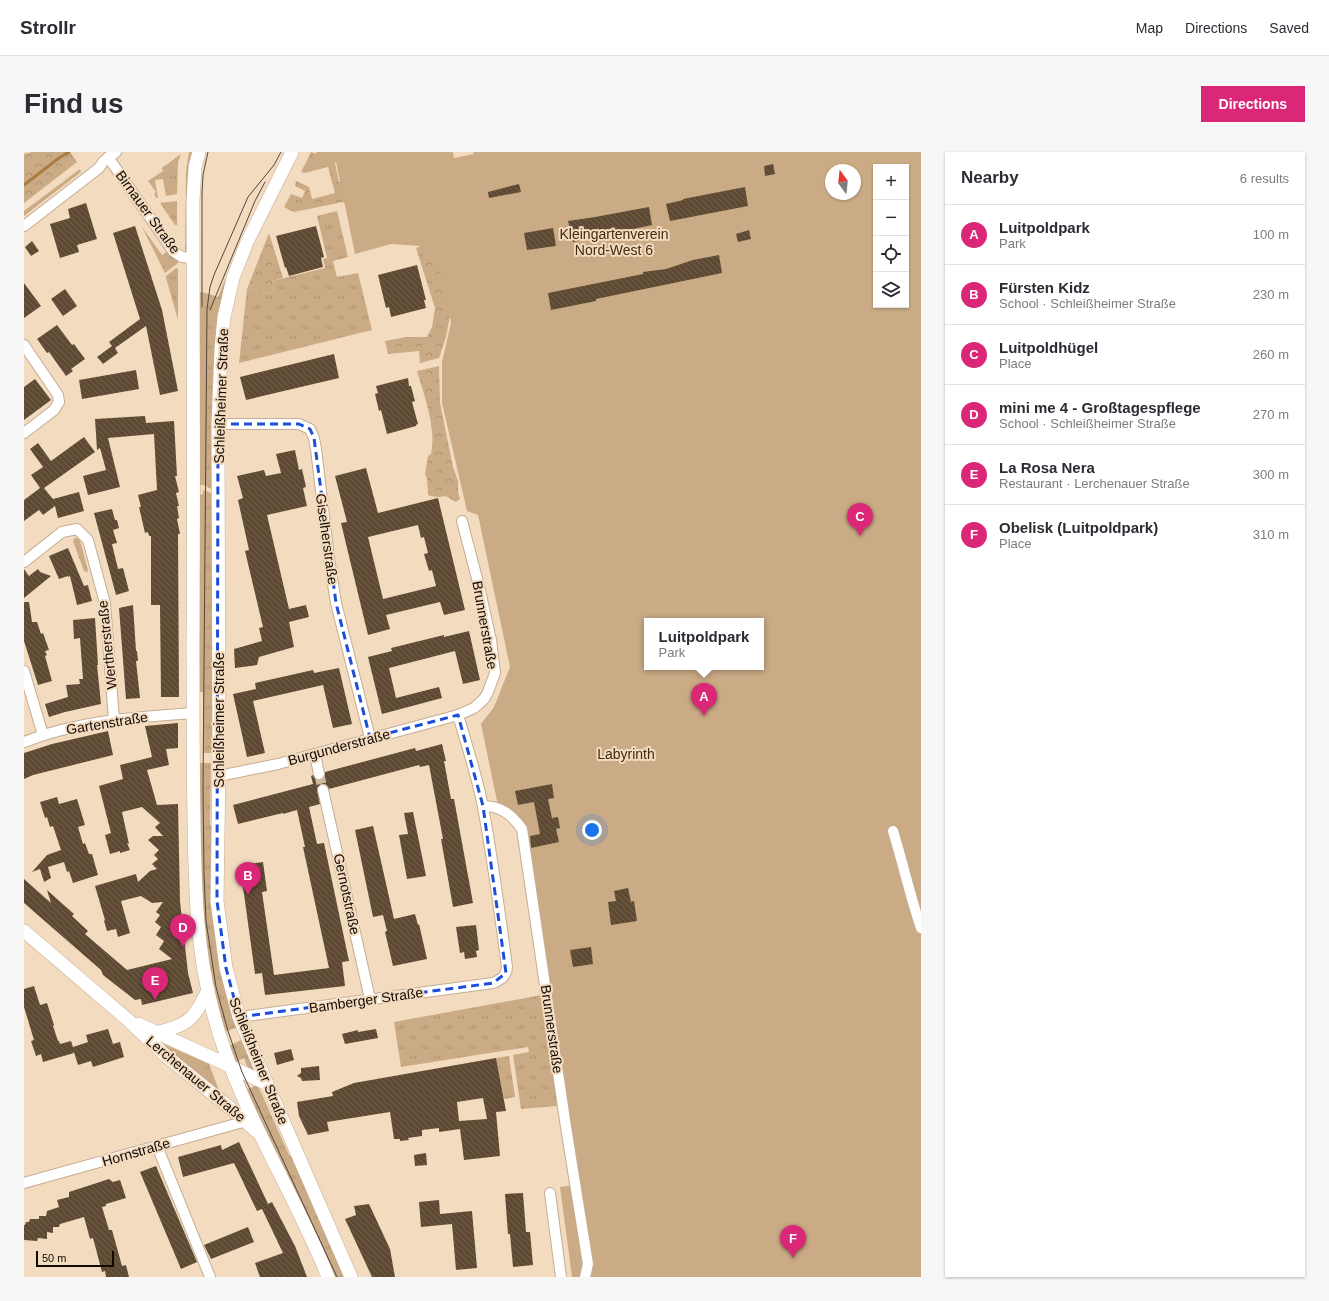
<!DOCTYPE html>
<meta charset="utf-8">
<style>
:root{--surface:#fff;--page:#f7f7f7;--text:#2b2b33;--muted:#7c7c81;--line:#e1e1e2;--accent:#db2777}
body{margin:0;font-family:Arial,sans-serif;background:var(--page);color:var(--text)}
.controls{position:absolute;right:12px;top:12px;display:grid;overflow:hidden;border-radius:0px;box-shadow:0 1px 3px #0004}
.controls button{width:36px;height:36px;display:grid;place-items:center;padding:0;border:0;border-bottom:1px solid var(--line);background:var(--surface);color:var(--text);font:20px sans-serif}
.compass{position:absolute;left:801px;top:12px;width:36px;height:36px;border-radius:50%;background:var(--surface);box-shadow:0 1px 3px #0004;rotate:345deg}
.scale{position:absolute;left:12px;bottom:10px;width:78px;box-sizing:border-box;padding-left:4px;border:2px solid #110903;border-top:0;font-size:11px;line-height:14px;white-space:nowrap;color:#110903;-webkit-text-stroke:3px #f3dbbf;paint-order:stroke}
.you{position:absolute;left:568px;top:678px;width:14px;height:14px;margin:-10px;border:3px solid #fff;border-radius:50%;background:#1a73e8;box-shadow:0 0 0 6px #1a73e833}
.badge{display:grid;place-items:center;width:26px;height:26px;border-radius:50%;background:var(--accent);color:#fff;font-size:13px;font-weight:700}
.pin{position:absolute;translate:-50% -33px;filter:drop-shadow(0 1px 2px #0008)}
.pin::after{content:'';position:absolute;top:21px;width:14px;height:12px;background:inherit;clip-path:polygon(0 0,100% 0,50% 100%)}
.popup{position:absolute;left:620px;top:466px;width:120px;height:52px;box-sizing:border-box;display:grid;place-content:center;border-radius:0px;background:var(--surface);filter:drop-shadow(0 1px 3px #0005);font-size:13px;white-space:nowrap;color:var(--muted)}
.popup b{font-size:15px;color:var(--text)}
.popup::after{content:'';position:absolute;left:50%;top:100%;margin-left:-8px;border:8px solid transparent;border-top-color:var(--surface)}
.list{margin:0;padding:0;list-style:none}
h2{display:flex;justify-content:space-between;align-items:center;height:52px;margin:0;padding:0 16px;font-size:17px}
h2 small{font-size:13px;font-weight:400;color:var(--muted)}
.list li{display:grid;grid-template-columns:26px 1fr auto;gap:12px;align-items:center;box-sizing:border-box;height:60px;padding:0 16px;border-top:1px solid var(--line)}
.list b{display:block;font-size:15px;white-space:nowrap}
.list p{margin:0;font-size:13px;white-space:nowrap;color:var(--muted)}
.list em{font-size:13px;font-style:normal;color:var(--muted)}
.icon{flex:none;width:22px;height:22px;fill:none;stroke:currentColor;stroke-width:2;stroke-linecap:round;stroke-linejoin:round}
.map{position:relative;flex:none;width:897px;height:1125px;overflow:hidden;border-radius:0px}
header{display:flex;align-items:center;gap:24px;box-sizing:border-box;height:56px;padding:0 20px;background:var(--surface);border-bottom:1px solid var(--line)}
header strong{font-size:19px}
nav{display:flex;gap:22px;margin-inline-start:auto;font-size:14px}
.intro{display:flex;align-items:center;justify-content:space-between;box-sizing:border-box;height:96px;padding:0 24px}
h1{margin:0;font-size:28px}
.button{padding:10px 18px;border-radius:0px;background:var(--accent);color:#fff;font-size:14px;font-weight:700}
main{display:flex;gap:24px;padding:0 24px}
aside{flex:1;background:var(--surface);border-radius:0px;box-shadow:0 1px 3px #0004}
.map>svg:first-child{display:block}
.grass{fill:url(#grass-tufts)}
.forest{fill:url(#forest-crowns)}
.green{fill:#cbab85;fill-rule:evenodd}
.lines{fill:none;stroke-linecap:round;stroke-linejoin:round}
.stream{stroke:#aa7c41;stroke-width:3}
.building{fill:url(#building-back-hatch);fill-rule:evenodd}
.minor-tunnel{stroke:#d1bca3;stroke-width:10;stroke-dasharray:10 5;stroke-linecap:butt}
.minor-casing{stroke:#c4ad93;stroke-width:12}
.secondary-casing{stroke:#c4ad93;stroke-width:14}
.minor{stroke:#fff;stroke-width:10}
.secondary{stroke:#fff;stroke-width:13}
.tram{stroke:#53473a;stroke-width:1}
.marked{fill:none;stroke:#1d4ed8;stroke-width:3;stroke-dasharray:8 5;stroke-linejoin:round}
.labels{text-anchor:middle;stroke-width:4;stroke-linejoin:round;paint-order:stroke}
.street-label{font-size:14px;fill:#110903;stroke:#f3dbbf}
.park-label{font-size:14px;fill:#402c11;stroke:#f3dbbf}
</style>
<header>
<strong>Strollr</strong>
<nav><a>Map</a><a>Directions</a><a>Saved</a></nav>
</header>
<div class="intro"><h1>Find us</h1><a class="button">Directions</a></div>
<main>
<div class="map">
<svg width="897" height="1125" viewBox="0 0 897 1125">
<defs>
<pattern id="grass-tufts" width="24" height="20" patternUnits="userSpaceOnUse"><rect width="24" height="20" fill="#cbab85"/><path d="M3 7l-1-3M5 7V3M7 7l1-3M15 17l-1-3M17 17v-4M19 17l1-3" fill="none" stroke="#ad9271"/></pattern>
<pattern id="forest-crowns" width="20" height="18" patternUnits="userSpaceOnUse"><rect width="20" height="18" fill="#cbab85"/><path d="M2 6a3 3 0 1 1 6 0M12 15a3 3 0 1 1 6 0" fill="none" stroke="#ad9271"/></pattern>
<pattern id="building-back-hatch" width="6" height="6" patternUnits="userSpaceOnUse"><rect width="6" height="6" fill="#5e4a32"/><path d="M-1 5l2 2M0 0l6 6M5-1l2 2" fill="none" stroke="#705f4c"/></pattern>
</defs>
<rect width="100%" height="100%" fill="#f3dbbf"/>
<g class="grass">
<path d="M165 0H170L164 99 161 102 162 20Z"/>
<path d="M157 2 154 10 153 42 142 44 139 27 131 28 134 46H132L130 42 132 40 124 29 139 19 138 16Z"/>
<path d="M56 17 57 20 0 64V59Z"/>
<path d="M153 49V73H151L136 51Z"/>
<path d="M313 59 324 105 309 109 313 125 334 121 348 178 215 211 223 137 239 139 240 142 250 140 248 129 301 116 299 107 303 106 293 64Z"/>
<path d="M118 75 138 103 144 99 149 106 154 108V111L141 121Z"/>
<path d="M211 103 188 337 179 333H175V140L182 141 194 145Z"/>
<path d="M152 116 154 117V168L142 126V124Z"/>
<path d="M179 338 190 342 191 601H179V540H174L176 513 175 343 179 342Z"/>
<path d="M51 386 55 387 57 392 64 419V420L60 419 49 389Z"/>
<path d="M174 611H187L186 673H190L214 875 200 880 187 823 178 758Z"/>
<path d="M518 843 533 954 497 957 489 903 505 900 504 895 377 915 370 870Z"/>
<path d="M219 887 231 918H230L224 916 220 906 212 910 210 909 204 892H206L207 893Z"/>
<path d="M131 888 185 912 196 941Z"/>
<path d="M485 904 491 945 480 947 472 906Z"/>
<path d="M218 926H219L224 937 231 934V932L236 938 265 1003 272 1009 323 1125H310L232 961Z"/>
</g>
<g class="forest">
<path d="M8 0H46L53 10 0 51V2Z"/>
<path d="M287 0 298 4 309 2 315 30H328L332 65 319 50 270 60 260 55 267 42 278 46 281 39 271 34 272 29 285 35 288 47 311 41 304 15 281 21 277 20Z"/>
<path d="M245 81 259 126 248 129 250 140 240 142 239 139 223 137Z"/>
<path d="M397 94 416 108 427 158 422 185 415 206 396 211 395 199 364 202 361 189 382 185H403L408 175 411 156 392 96Z"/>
<path d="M415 214 416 251 429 315 434 329V340L436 347 432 350 428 348C423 343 421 344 415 345 411 345 407 344 404 343L403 327 401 322 404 304 407 302C413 278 400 243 393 219Z"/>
</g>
<path class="green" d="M293 0H429L430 6 450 2 449 0H897V1125H548L536 1035 553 1033 498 677 479 658 473 649 457 572 470 555 486 515 454 363 443 359 418 251V210L427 171 414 108 396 94 367 92 331 102 312 10 283 18ZM852 15H882V153H852ZM807 18H831V42H807ZM623 469H737V515H623Z"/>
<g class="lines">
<path class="stream" d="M0 33 35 6 45 0"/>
</g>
<g class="building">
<path d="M749 12 751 22 741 24 740 14Z"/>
<path d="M495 32 497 40 465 46 464 40Z"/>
<path d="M721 35 724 54 646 69 642 52 659 48V47Z"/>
<path d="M62 51 73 87 53 93 55 100 36 106 26 72 46 66 44 57Z"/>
<path d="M625 55 628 73 549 90 544 69 571 65Z"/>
<path d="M111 74 138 158 154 239 136 243 122 174 91 196 94 201 79 212 73 205 88 194 85 190 116 167 89 81Z"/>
<path d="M292 74 300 105 297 106 299 115 265 124 262 115 261 116 252 84Z"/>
<path d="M529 76 532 94 503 98 500 81Z"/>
<path d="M725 78 727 87 714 90 712 82Z"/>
<path d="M8 89 15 99 7 104 1 95Z"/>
<path d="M695 103 698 121 572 147V149L527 158 524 141 619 122V120L642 117 669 108Z"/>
<path d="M393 113 402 148H400L402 156 367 165 365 155 362 156 354 123Z"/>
<path d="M0 131 17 154 0 166Z"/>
<path d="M41 137 53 154 39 164 27 147Z"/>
<path d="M33 173 48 193 50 192 61 207 47 217 49 219 42 224 25 200 23 201 13 187Z"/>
<path d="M310 202 315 226 222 248 216 225Z"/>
<path d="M112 218 115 237 58 247 55 228Z"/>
<path d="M384 226 385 234H387L391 249 388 250 394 272 392 273V274L363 282 357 258 355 259 351 242 354 241 352 234Z"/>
<path d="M11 227 27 248 0 268V235Z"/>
<path d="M121 264 122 271 150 269 153 324H151L155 340 152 341 155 354H153L155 366 153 367 156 382H154L155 545H137L136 453H127V384H125L124 380 121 381 115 355H117L114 343 133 338 130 282 84 286 96 335 64 343 59 324 82 318 76 296 73 298 71 267Z"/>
<path d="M60 285 71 300 20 336 29 347 55 340 60 359 34 366 31 354 19 363 15 358 0 369V348L16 336 7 323 19 315 6 297 14 291 27 309Z"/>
<path d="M271 298 275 318 278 317 282 335 279 336 283 354 243 363 265 457 282 453 285 465 265 470 270 495 235 505 233 513 211 516 210 497 238 489 235 476 239 475 221 399 225 398 214 348 219 346 213 324 240 318 242 324 257 321 252 302Z"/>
<path d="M342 316 354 361 414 346 441 458 420 463 416 450 362 463 366 477 344 483 317 371 323 370 311 324ZM394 373 397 386 400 385 404 401 400 402 405 419 408 418 412 434 359 447 344 385Z"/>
<path d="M88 357 91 368H93L95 376 89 378 93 391 88 392 94 417 99 416 105 439 92 443 70 361Z"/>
<path d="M44 396 60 434 64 433 68 449 53 453 46 424 44 425V424L35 427 25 404Z"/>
<path d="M0 417 5 424 14 417 16 420 27 424 0 446Z"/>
<path d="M0 450H5L8 470H13L17 482 19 481 25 498 21 499 23 503 21 504 28 529 14 533 0 489Z"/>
<path d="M109 453 112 499H113L114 509H112L116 546 102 547 95 456Z"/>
<path d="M71 466 74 513H73L77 552 41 560 25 565 21 552 44 545 42 533 56 532 55 527H59L56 486 50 487 49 468Z"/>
<path d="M445 479 456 528 439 532 431 499 365 516 372 546 415 535 418 546 358 562 344 505 368 499 367 496 420 483V485Z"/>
<path d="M315 516 328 572 309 576 299 533 229 549 241 601 223 605 209 542 232 537 231 531 289 518 290 521Z"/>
<path d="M154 571V596L142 597 145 613 123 618 133 653 154 652 156 749 164 821 169 841 118 853 117 847 111 848 79 823 77 818 0 751V727L27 751 23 738 50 762 48 764 64 779 61 782 103 818 148 807 135 797 140 789 132 783 137 775 131 770 136 763 132 760 139 750 128 751 117 744 97 749 106 781 94 785 92 777 83 779 80 769 81 768 71 734 112 722 114 730 126 719 133 717 128 712 134 707 130 703 135 698 124 688 129 684H139L131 675 136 671 118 655 98 660 105 692 103 691 106 698 96 701V699L86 702 81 683 87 681 75 634 99 627 96 613 128 605 121 574Z"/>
<path d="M84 579 89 603 9 623 0 627V601L28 592Z"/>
<path d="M418 592 422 609H420L427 647H430L449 751 429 755 417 687H419L405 613 396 615 395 613 305 637 301 632H297L293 636 296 652 285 655 293 692 300 691 325 809 318 810 321 834 241 843 238 821 231 822 216 713 239 710 243 739 238 740 250 823 305 816 279 695H281L273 658 259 662V661L214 672 209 653 289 632 287 624 289 623 293 628H297L301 624V620L391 596 392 599Z"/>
<path d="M528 632 530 646 524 647 528 666 534 665 536 676 532 677 535 690 507 696 506 684 516 682 510 650 494 653 491 639Z"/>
<path d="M33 645 35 652 53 647 61 673 54 675 59 692 61 691 65 702H68L74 723 49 731 45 719 43 720 40 710 24 715 27 726 20 730 16 717 8 720 23 703 37 698 29 674 26 675 23 665 21 666 16 650Z"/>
<path d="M389 660 402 724 383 727 375 683 384 682 380 661Z"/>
<path d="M349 674 370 767 391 762 394 773 395 772 403 807 369 814 361 780 363 779 359 763 349 765 331 678Z"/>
<path d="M604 736 607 750 610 749 613 769 587 773 584 750 592 749 590 739Z"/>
<path d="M452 773 455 798 452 799 453 805 441 807 440 800 436 801 432 775Z"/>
<path d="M567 795 569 812 549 815 546 798Z"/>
<path d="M10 834 16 853 23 851 30 873 29 874 34 889H35L36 892 47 889 49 895 64 890 62 883 84 877 89 892 96 890 100 905 69 915 67 909 54 913 49 897 50 901 19 910 17 902 12 904 7 889 10 888 0 855V837Z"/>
<path d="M352 877 354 886 321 892 318 882 334 878V880Z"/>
<path d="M267 897 270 908 253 913 250 901Z"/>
<path d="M472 906 482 959 472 960 476 1004 440 1008 436 977 415 980V976L398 978V984L384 986 385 988 376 989V987H370L366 960 303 970 305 979 284 983 275 964 273 950 309 944 308 940 330 931ZM459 946 463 967 435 969 433 950Z"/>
<path d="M295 914 296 928 278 929 277 926 273 924 277 921V916Z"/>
<path d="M215 990 244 1052 248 1050 271 1094 283 1125H236L231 1111 259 1101 238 1057 233 1059 210 1011 159 1025 154 1005 197 993 198 998Z"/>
<path d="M402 1001 403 1013 391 1014 390 1003Z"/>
<path d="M132 1014 173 1110 157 1117 116 1020Z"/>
<path d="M85 1027 89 1030 96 1028 102 1046 82 1052V1054L78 1055 85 1078H88L98 1114 102 1113 105 1125H82L81 1119 78 1120 69 1086 66 1087 60 1065 36 1072 35 1075H29V1081L23 1080V1087L14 1086 13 1089 0 1088V1073H1L2 1070H5L6 1067H15V1064H22L23 1059 35 1055 33 1048 45 1045V1040Z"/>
<path d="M499 1041 502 1080H506L509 1113 489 1115 486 1082H484L481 1042Z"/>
<path d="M415 1048 416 1062 448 1059 453 1116 432 1118 428 1072 397 1075 395 1050Z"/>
<path d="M345 1052 366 1097 371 1125H348L321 1067 332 1063 330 1054Z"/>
<path d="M224 1075 230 1090 187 1107 180 1093Z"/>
</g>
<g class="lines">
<path class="minor-tunnel" d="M295 622 299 638"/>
<defs>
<g id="minor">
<path d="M84 5 149 99 158 105 169 106"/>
<path d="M0 74 75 16 79 10 92 0"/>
<path d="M0 193 34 243 35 250 30 258 0 281"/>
<path d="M194 272H275L286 277 290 286 292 297 305 406 312 451 346 586"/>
<path d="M0 410 38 380 53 377 64 388 81 451 90 568"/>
<path d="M0 519 19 583"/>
<path d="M0 590C53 569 112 565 168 561"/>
<path d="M291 602 295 622"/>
<path d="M195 624 254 612 434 563"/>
<path d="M299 638 346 847"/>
<path d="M459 654C477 654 488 663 498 677L542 975 564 1112 561 1125"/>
<path d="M869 679C879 711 886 744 897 776"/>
<path d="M215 865 469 831C477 827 482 825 483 815 476 762 469 708 459 655 453 624 443 594 434 563L450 556 460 547 464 540 471 521 467 488 455 434 438 369"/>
<path d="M133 994 186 1125"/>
<path d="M0 1031 219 970 224 971"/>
<path d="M526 1041 537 1125"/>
</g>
<g id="secondary">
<path d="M175 0 171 15 169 49C169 195 170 341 169 487 169 548 169 608 170 669 171 732 172 795 188 856 211 951 268 1035 304 1125"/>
<path d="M268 0 223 90 209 126 200 165 197 197 194 272 195 616 193 749 202 816 215 865 243 932 327 1125"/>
<path d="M0 779 104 868 142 904 216 964 232 979"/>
<path d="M114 872 206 914 243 932"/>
<path d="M132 881C164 873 170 868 184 838"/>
</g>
</defs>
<use href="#minor" class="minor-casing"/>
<use href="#secondary" class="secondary-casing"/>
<use href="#minor" class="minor"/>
<use href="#secondary" class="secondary"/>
<g class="tram">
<path d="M257 0 250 13 224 45 190 123 186 135 183 157 179 636 180 723 182 769 192 835 204 879 218 920 313 1125"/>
<path d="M178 155V42L179 23 184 0"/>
<path d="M186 158 231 49 241 30"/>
</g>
</g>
<path class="marked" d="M194 272H275L286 277 290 286 312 451 346 586 434 563 459 654 482 821 469 831 215 865 202 816 193 749Z"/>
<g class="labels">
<g class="street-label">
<text transform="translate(124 60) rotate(54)" y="5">Birnauer Straße</text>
<text transform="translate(197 244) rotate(-88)" y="5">Schleißheimer Straße</text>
<text transform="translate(303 387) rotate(82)" y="5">Giselherstraße</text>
<text transform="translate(461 473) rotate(80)" y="5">Brunnerstraße</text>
<text transform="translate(83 493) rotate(-96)" y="5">Wertherstraße</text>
<text transform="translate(195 568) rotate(-90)" y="5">Schleißheimer Straße</text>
<text transform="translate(83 571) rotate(-9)" y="5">Gartenstraße</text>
<text transform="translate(315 595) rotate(-15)" y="5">Burgunderstraße</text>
<text transform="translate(323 742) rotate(78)" y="5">Gernotstraße</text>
<text transform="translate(342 848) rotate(-8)" y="5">Bamberger Straße</text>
<text transform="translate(528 877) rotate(82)" y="5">Brunnerstraße</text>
<text transform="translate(235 909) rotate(68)" y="5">Schleißheimer Straße</text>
<text transform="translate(172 927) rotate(40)" y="5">Lerchenauer Straße</text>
<text transform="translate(112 1000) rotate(-16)" y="5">Hornstraße</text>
</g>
<g class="park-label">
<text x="590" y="87">Kleingartenverein<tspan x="590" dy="16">Nord-West 6</tspan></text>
<text x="602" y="607">Labyrinth</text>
</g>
</g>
</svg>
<div class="controls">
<button>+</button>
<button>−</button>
<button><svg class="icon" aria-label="locate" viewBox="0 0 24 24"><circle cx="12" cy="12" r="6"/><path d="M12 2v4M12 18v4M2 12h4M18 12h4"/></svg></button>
<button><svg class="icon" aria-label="layers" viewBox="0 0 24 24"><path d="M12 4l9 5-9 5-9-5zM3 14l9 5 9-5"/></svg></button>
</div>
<svg class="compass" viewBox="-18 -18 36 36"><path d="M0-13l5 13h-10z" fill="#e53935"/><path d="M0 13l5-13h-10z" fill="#7c7c81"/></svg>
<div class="scale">50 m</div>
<div class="you"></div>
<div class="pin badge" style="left:680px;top:564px">A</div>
<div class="popup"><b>Luitpoldpark</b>Park</div>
<div class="pin badge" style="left:224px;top:743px">B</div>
<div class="pin badge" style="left:836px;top:384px">C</div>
<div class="pin badge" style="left:159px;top:795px">D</div>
<div class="pin badge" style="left:131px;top:848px">E</div>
<div class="pin badge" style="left:769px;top:1106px">F</div>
</div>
<aside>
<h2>Nearby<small>6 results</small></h2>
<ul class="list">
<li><span class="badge">A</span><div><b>Luitpoldpark</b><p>Park</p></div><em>100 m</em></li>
<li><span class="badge">B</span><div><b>Fürsten Kidz</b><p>School · Schleißheimer Straße</p></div><em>230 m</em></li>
<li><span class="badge">C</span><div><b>Luitpoldhügel</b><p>Place</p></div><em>260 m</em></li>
<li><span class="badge">D</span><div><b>mini me 4 - Großtagespflege</b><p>School · Schleißheimer Straße</p></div><em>270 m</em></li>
<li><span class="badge">E</span><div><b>La Rosa Nera</b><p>Restaurant · Lerchenauer Straße</p></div><em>300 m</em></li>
<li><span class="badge">F</span><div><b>Obelisk (Luitpoldpark)</b><p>Place</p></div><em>310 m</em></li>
</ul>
</aside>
</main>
